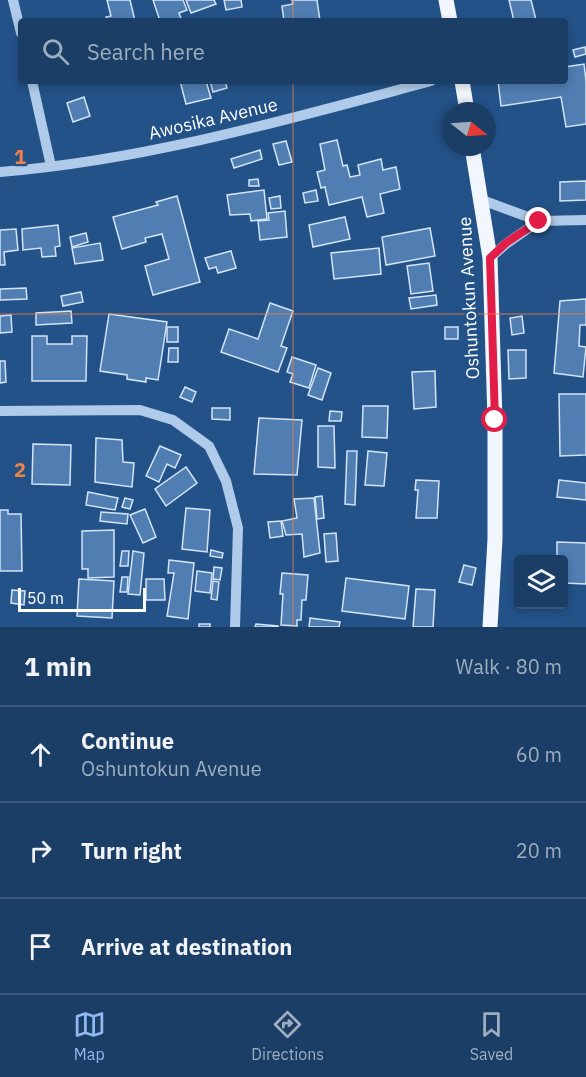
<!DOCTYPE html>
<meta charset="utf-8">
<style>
:root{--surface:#1a3e66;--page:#23456c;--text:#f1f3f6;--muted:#9faebf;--line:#38577a;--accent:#90b9f0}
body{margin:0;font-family:"IBM Plex Sans",sans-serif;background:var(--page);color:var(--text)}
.controls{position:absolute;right:18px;bottom:18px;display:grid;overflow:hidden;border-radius:6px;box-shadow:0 3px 9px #0003}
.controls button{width:54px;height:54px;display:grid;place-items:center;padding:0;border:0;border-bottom:2px solid var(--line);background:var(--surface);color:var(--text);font:30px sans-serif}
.compass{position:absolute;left:442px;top:102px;width:54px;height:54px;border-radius:50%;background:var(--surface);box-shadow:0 3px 9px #0003;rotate:107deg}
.scale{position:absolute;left:18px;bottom:15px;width:128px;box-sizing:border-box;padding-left:6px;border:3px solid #fff;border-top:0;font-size:16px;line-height:21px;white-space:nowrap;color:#fff;-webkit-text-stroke:4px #235288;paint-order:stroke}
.stop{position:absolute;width:18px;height:18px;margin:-14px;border:4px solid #e11d48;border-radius:50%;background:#fff}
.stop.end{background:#e11d48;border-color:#fff;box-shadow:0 2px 6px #0008}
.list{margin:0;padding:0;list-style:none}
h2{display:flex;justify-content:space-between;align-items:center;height:78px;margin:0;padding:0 24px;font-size:26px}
h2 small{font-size:20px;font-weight:400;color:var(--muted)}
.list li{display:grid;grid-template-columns:39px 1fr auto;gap:18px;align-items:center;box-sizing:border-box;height:96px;padding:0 24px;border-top:2px solid var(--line)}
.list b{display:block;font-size:22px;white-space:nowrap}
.list p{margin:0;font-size:20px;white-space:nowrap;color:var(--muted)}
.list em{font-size:20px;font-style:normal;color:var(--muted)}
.icon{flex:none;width:33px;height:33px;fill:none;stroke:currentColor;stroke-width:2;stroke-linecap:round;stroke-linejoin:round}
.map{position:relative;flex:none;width:586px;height:627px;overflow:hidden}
.search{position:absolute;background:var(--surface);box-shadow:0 3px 9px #0003;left:18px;right:18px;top:18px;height:66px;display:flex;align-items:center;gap:15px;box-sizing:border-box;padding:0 21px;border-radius:6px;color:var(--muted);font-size:22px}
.sheet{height:366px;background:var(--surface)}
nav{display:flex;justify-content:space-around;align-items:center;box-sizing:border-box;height:84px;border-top:2px solid var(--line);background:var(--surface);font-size:16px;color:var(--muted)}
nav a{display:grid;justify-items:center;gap:3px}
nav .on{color:var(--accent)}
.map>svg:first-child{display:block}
.building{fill:#507eb2;stroke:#d3e4f7;stroke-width:1.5}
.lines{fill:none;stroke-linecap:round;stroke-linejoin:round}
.minor{stroke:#afcbe9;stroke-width:10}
.major{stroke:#f2f7fe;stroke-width:15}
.route{stroke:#e11d48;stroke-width:8}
.grid{fill:none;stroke:#ee8249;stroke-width:1.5;stroke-opacity:0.55}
.labels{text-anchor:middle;stroke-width:4.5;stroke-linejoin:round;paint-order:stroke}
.street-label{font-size:18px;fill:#fff;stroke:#235288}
.grid-label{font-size:20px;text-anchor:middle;font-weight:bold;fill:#ee8249;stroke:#235288;stroke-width:4.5;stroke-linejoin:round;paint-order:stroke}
</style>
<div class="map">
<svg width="586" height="627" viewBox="0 0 586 627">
<rect width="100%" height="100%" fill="#235288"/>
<g class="building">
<path d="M107 0H130L135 21H107L106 17 111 16Z"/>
<path d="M153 0H183L187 10 179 13 182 21H160Z"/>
<path d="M186 0H214L216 4 191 13Z"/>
<path d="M224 0H241L242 7 226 10Z"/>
<path d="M292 0H317L320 21H295V19L284 21 282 6 293 4Z"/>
<path d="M509 0H531L536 20 514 21Z"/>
<path d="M585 47 586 54 575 57 573 50Z"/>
<path d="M584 64 586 81V124L566 127 561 97 501 106 498 81H565V67Z"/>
<path d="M180 81H206L211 98 186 104Z"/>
<path d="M210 81H225L227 88 213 92Z"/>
<path d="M84 97 90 116 73 122 67 103Z"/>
<path d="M337 140 343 166 347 165 350 177 360 175 358 165 381 159 383 170 396 167 400 189 380 194 384 213 367 217 362 197 329 205 325 187 321 188 317 172 325 170 320 144Z"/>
<path d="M286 141 292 162 279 165 273 144Z"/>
<path d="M260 150 262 159 234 168 231 159Z"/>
<path d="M258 179 259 186H249V180Z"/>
<path d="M586 181V200L560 201V182Z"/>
<path d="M264 190 267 219 251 221 250 214 230 215 227 195Z"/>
<path d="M316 190 318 201 305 203 303 193Z"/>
<path d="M177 196 200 282 153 295 145 266 169 259 162 234 145 238 146 242 122 249 113 217 158 205 156 202Z"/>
<path d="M280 196 281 208 271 209 269 198Z"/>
<path d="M285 211 287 237 260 240 258 221 269 220 268 213Z"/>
<path d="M345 217 350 239 313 247 309 225Z"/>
<path d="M58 225 60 246 55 247 56 256 42 257 41 248 23 250 22 229Z"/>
<path d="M430 228 435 256 386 265 382 237Z"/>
<path d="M16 229 18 250 4 252 5 265H0V230Z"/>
<path d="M86 233 88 242 72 247 70 237Z"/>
<path d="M100 243 103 260 75 264 72 248Z"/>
<path d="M379 248 381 274 334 279 331 253Z"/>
<path d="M231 251 236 268 218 273 216 267 209 269 205 258Z"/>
<path d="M429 263 433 291 411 294 407 266Z"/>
<path d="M26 288 27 299 0 300V289Z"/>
<path d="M81 292 83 302 63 306 61 296Z"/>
<path d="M436 295 437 305 411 309 409 298Z"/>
<path d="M586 299V325H580L579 346 586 347 583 377 554 373 560 301Z"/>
<path d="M270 303 293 311 281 346 287 348 278 372 221 352 229 329 258 339Z"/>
<path d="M71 311 72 323 36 325V313Z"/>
<path d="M109 314 167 322 158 380 146 378V382L127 379V375L100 371Z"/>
<path d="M11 315 12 332 0 333V316Z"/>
<path d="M522 316 524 333 512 335 510 318Z"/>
<rect x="167" y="327" width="11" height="15"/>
<rect x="445" y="327" width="13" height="12"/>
<path d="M32 336H47V344H72V336H87L86 381H32Z"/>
<path d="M169 348H178V362H168Z"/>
<path d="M508 350H526V378L509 379Z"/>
<path d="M292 357 316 365 309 388 290 382 293 374 287 372Z"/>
<path d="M0 361H5L6 382 0 383Z"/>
<path d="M318 368 331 373 322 400 308 395Z"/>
<path d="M435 371 436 407 414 409 412 372Z"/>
<path d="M185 387 196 392 192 402 180 397Z"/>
<path d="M559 394H586V455L560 456Z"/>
<path d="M363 406H388L387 438 362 437Z"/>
<path d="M212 408H230V420L212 419Z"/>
<path d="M330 411 342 412 341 421H329Z"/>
<path d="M259 418 302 420 297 475 254 474Z"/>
<path d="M318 426H334L335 468 318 467Z"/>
<path d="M96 438 122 440 123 462 134 463 132 487 95 482Z"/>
<path d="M33 444 71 445 70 485 32 484Z"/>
<path d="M160 446 181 455 175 468 167 464 159 482 146 476Z"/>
<path d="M347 451H357L355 505 345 504Z"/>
<path d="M368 451 387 453 384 486 365 485Z"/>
<path d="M186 467 197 483 166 506 155 489Z"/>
<path d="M416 480 439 481 437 518H416L418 490H415Z"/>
<path d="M559 480 586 483V500L557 497Z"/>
<path d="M88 492 118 498 115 510 86 505Z"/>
<path d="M322 496 324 518 317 519 315 497Z"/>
<path d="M125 498 133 500 130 509 122 507Z"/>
<path d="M314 498 320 553 304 557 302 534 286 535 282 521 297 518 294 499Z"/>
<path d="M186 508 210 510 207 552 182 549Z"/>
<path d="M145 509 156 537 143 543 130 515Z"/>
<path d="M0 510H8V514H21L22 571H0Z"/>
<path d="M101 512 128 514 127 524 100 521Z"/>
<path d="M281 521 283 536 270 538 268 522Z"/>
<path d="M114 530V577L88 578V569H82V531Z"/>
<path d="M336 533 338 561 326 562 324 534Z"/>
<path d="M557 542 586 543V584L564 583V560H557Z"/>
<path d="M211 550 223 553 222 558 210 556Z"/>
<path d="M122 551H129L128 566H120Z"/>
<path d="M133 551 144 553 140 595 128 594Z"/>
<path d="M169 560 194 563 188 619 167 616 174 573H168Z"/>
<path d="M464 565 476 568 472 585 459 582Z"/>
<path d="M214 567 222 568 220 580 213 579Z"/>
<path d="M197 571 212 573 210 593 195 591Z"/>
<path d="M282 573 308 575 306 600H302L301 620H297V626L281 625 283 594H280Z"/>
<path d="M122 577H128L127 592H120Z"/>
<path d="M346 578 409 586 405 619 342 611Z"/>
<path d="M79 579 114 581 112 618 77 616Z"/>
<path d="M146 579H164L165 600H146Z"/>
<path d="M213 581 219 582 217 600 211 599Z"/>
<path d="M416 589 435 590 433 627H413Z"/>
<path d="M12 590 25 591 24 605 11 603Z"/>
<path d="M310 618 340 622 339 627H309Z"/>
<rect x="199" y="624" width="11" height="3"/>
<path d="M256 624 278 626V627H255Z"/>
</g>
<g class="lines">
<g class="minor">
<path d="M13 0 21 33"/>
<path d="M32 81 51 166"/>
<path d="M0 172C147 160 289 119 431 81"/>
<path d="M482 200 539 221 586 220"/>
<path d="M490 258 506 244 539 221"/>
<path d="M0 411 140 410 173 420 209 446 226 481 238 528 235 627"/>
</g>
<g class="major">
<path d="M446 0 450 21"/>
<path d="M462 81 467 111"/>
<path d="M472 147 490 258 495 420V539L490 627"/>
</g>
</g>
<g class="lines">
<path class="route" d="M495 420 490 258 506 243 539 221"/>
</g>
<path class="grid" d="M293 0V21M293 81V627M0 314H586"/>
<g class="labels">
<g class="street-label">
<text transform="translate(213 119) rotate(-13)" y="6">Awosika Avenue</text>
<text transform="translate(469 298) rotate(-93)" y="6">Oshuntokun Avenue</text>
</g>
</g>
<g class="grid-label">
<text x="20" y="164">1</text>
<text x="20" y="477">2</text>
</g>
</svg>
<div class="controls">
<button><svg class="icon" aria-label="layers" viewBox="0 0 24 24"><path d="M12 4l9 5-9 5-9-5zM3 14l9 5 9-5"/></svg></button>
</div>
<svg class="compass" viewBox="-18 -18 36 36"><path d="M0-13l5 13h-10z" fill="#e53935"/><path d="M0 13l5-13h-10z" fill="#9faebf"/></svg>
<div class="scale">50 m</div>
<div class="stop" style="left:495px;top:420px"></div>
<div class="stop end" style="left:539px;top:221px"></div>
<div class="search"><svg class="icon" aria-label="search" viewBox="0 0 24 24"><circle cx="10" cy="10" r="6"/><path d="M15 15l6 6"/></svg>Search here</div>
</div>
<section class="sheet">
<h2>1 min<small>Walk · 80 m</small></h2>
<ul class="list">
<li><svg class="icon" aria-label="ahead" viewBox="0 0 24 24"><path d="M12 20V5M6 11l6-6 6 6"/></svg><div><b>Continue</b><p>Oshuntokun Avenue</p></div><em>60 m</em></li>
<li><svg class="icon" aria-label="right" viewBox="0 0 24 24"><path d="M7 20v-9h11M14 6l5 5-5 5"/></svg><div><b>Turn right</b></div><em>20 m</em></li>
<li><svg class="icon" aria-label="arrive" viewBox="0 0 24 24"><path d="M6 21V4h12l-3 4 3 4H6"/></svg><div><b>Arrive at destination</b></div></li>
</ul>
</section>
<nav>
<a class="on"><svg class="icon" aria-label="map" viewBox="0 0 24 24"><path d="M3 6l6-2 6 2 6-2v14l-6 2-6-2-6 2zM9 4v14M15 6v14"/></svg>Map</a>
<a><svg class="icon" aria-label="directions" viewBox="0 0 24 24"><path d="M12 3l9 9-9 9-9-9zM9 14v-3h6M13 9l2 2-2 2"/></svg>Directions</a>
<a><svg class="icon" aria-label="saved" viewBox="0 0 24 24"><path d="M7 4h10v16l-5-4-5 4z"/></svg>Saved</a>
</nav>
